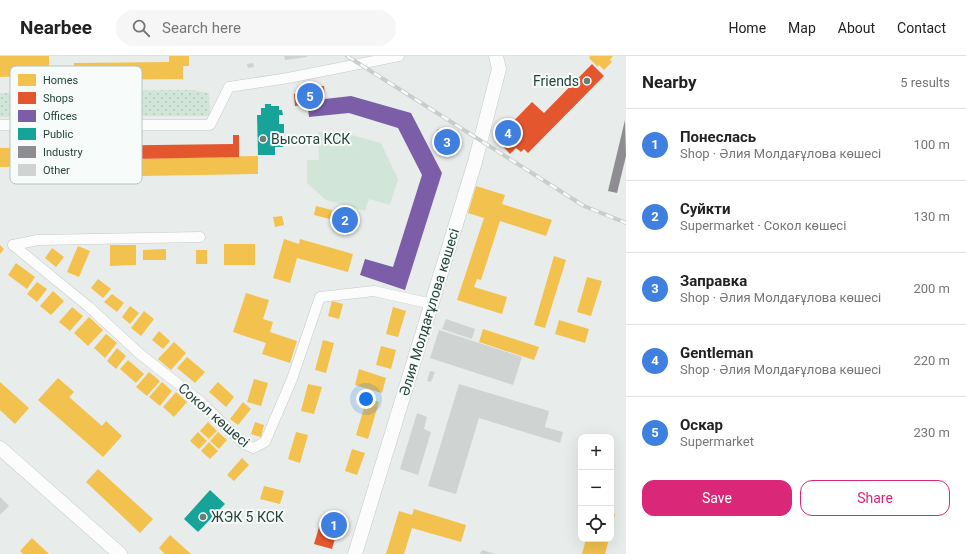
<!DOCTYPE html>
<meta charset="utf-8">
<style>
:root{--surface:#fff;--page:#f6f6f6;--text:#222;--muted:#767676;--line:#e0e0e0;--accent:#db2777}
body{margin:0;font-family:Roboto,sans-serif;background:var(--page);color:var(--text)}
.controls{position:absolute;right:12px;bottom:12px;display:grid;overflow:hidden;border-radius:8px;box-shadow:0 4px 16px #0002}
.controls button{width:36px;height:36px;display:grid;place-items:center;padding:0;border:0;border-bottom:1px solid var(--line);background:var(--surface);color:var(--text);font:20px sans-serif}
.you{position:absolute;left:366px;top:343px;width:14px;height:14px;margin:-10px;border:3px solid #fff;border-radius:50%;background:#1a73e8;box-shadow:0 0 0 6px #1a73e833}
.badge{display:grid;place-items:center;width:26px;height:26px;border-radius:50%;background:var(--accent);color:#fff;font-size:13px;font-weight:700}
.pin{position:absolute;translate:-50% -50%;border:2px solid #fff;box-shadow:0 1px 4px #0006}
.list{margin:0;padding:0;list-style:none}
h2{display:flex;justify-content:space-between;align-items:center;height:52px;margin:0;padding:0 16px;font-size:17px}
h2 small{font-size:13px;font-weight:400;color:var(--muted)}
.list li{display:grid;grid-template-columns:26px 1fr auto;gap:12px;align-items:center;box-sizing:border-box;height:72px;padding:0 16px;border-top:1px solid var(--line)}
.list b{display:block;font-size:15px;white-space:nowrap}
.list p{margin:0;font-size:13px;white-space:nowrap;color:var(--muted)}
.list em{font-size:13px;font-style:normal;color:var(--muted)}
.actions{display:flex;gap:8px;padding:12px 16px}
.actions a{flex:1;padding:9px 0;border:1px solid var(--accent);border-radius:12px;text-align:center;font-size:14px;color:var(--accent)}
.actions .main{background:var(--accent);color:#fff}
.icon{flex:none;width:22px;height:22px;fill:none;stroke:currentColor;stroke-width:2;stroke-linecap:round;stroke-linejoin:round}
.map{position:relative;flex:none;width:626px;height:498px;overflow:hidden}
header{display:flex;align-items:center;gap:24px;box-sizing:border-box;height:56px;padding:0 20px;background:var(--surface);border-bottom:1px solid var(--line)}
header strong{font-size:19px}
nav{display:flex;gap:22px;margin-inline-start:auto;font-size:14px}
.search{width:280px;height:36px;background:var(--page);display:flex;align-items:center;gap:10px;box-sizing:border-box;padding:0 14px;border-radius:22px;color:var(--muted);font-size:15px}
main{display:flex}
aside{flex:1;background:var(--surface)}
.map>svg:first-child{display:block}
.grass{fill:url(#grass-dots)}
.park{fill:#d1e6d8}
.homes{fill:#f2c14e}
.shops{fill:#e4572e}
.offices{fill:#7b5ea7}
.public{fill:#17a398}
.industry{fill:#8d8d92}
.building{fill:#cfd4d2}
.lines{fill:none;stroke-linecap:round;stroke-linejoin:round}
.street-casing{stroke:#c5cac8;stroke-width:11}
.secondary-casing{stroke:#c3cbc8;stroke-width:15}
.street{stroke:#fcfcfc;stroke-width:10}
.secondary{stroke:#fcfcfc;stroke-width:14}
.rail-casing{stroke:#c9cdcc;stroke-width:4}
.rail{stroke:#f7fbf9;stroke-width:2.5;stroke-dasharray:8;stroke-linecap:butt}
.poi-dot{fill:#697e78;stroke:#f7fbf9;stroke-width:1.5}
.labels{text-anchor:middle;stroke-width:4;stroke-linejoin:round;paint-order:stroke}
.poi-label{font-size:14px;fill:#24423a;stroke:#f7fbf9;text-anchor:start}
.street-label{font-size:14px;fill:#24423a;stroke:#f7fbf9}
.key{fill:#f7fbf9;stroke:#b8c4c0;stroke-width:1}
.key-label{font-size:11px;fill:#24423a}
</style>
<header>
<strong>Nearbee</strong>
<div class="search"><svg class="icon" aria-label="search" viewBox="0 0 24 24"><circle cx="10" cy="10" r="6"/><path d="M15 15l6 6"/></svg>Search here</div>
<nav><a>Home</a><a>Map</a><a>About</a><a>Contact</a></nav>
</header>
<main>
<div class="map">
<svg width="626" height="498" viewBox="0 0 626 498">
<defs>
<pattern id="grass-dots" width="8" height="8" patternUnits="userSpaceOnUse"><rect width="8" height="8" fill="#d1e6d8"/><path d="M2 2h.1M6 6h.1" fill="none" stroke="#b3c6ba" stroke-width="1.8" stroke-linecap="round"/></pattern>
</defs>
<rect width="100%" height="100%" fill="#e8edeb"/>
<g class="grass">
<path d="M192 34 209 37 210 60H66L67 35Z"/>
<path d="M61 35 57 59 0 61V37Z"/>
</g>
<path class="park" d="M337 75 381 87 398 123 390 149 369 143 365 155 326 144 307 127V104H319L318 76Z"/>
<g class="homes">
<path d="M0 0H49V19L0 21Z"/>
<path d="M169 0H189V10H183V23L74 24V7L169 6Z"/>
<path d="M590 0H613L610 4 612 6 604 14 599 9 598 11 589 2Z"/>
<path d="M58 91 59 110 0 111V92Z"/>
<path d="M258 100V118L84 121 83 104Z"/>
<path d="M476 130 505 139 502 148 552 164 546 180 500 165 481 224 477 223 474 231 507 241 502 258 457 244 484 162 468 157Z"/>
<path d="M316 150 332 154 330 163 314 159Z"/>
<path d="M282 160 284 169 275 171 273 161Z"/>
<path d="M284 183 299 188 300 183 353 198 348 216 297 202 290 227 273 222Z"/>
<rect x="224" y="188" width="31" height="21"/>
<path d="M0 189 4 193 0 198Z"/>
<path d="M110 189H136V209L110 210Z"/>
<path d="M78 190 90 195 79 221 67 216Z"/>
<path d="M52 192 64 201 56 211 45 202Z"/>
<path d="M166 193V204H143V194Z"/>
<rect x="196" y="194" width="11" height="14"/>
<path d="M554 200 566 204 545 272 534 269Z"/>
<path d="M16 207 35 221 27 233 8 219Z"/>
<path d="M587 221 602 225 591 260 577 256Z"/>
<path d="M98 223 111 233 103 242 91 232Z"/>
<path d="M37 226 47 233 37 246 27 238Z"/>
<path d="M53 235 64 245 51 259 40 250Z"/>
<path d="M246 237 269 244 263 263 273 266 270 276 297 285 290 307 262 298 266 287 233 276Z"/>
<path d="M112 238 124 247 117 256 104 246Z"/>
<path d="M332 245 343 248 339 263 328 260Z"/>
<path d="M130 250 139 257 130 268 122 261Z"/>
<path d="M72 251 83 260 70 275 59 266Z"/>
<path d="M393 251 406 255 398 281 386 278Z"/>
<path d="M144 255 154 263 141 280 131 272Z"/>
<path d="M89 261 103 274 88 290 74 277Z"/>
<path d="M559 264 589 273 585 287 555 278Z"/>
<path d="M483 273 539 291 534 304 479 286Z"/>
<path d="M159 275 170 285 163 293 152 284Z"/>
<path d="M106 278 117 287 105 302 94 292Z"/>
<path d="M323 284 334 287 326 317 315 314Z"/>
<path d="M174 286 186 297 171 314 158 303Z"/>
<path d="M381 290 396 294 391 313 376 309Z"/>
<path d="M117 292 126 300 116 313 107 305Z"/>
<path d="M187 301 205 316 195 327 177 312Z"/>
<path d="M128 304 144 318 136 327 120 313Z"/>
<path d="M359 313 386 322 382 337 355 329Z"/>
<path d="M149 316 160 325 147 340 136 331Z"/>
<path d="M58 322 74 336 69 341 102 370 106 365 122 380 103 401 38 344Z"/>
<path d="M254 323 268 327 261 350 247 346Z"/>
<path d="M0 326 29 352 15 368 0 354Z"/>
<path d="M162 326 172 335 160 350 149 341Z"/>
<path d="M218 326 234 341 226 351 209 336Z"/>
<path d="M308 328 322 331 314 358 301 355Z"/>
<path d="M176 336 187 346 174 361 163 351Z"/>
<path d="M367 342 379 346 368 383 356 379Z"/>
<path d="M243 346 251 353 238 369 230 363Z"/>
<path d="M208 366 217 375 209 383 200 375Z"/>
<path d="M255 366 264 369 261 381 251 378Z"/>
<path d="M198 376 207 385 199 393 190 385Z"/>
<path d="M218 376 227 384 219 393 210 385Z"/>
<path d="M296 376 308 379 300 407 288 403Z"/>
<path d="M209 386 218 395 210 403 201 395Z"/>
<path d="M352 393 365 397 357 419 345 415Z"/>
<path d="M242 402 249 409 234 425 227 419Z"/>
<path d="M98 413 153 463 140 477 86 426Z"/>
<path d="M264 430 284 435 280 448 260 443Z"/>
<path d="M414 453 466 469 461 486 412 472 404 498H386L399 455 412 459Z"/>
<path d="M611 457 615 458 612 472H611Z"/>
<path d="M170 479 181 489 191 498H165L159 492Z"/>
<path d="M32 482 49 498H23L20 495Z"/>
<path d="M586 483H609L605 498H582Z"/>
</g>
<g class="shops">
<path d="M592 8 604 20 528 97 524 93 521 96 516 92 510 98 496 83 532 46 544 57Z"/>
<path d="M324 30 325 43 307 45 308 48 295 50 294 38 312 36V31Z"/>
<path d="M438 73 454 83 452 95 446 94V87L435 79Z"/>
<path d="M233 79H239V101L79 104V90L233 88Z"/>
<path d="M344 154 358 158 354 172 340 168Z"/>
<path d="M322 461 340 466 332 493 314 488Z"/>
</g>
<path class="offices" d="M351 40 411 57 442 117 405 234 360 219 365 203 393 211 422 119 398 72 349 57 309 61 307 45Z"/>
<g class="public">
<path d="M265 48H271V50H279V54H282L283 59H279V68H284V77H279V84H283V91H275V99H258L257 59H261V52H265Z"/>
<path d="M210 434 225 448 198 476 184 463Z"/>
</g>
<path class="industry" d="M625 64 626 100 617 137 608 135Z"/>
<g class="building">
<path d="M284 0H307V1L285 4Z"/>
<path d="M253 7 254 11 248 12 247 8Z"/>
<path d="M446 263 475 273 472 283 442 273Z"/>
<path d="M439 274 522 301 513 329 430 302Z"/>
<path d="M430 315 435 316 431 326 427 325Z"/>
<path d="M459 328 549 355 545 371 563 376 560 387 479 362 456 438 428 430Z"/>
<path d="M417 357 427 361 424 373 431 376 418 419 400 413Z"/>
<path d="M0 441 9 450 0 459Z"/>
<path d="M482 494 496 498H480Z"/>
</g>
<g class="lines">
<defs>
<g id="street">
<path d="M0 69H210L229 31 288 22 399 0"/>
<path d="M13 189 89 251 140 298 201 346 244 388 253 392 265 386 292 323 320 241 374 235 432 248"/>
<path d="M13 189 38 184 200 181"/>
</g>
<g id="secondary">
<path d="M0 392 120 498"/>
<path d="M355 498 475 106 499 13 496 0"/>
</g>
</defs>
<use href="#street" class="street-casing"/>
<use href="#secondary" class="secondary-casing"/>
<use href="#street" class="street"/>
<use href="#secondary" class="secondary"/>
<defs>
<path id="rail" d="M347 0 584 150 626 167"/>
</defs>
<use href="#rail" class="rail-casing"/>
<use href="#rail" class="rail"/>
</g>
<g class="poi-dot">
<circle cx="587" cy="25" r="4"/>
<circle cx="263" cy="83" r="4"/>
<circle cx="203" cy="461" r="4"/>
</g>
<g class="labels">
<g class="poi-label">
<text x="579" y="30" text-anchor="end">Friends</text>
<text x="271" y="88">Высота КСК</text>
<text x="211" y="466">ЖЭК 5 КСК</text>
</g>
<g class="street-label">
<text transform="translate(429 256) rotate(-73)" y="5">Әлия Молдағұлова көшесі</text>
<text transform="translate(214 359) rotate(41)" y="5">Сокол көшесі</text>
</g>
</g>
<rect x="10" y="10" width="132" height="118" rx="6" class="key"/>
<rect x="18" y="18" width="18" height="12" fill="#f2c14e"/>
<rect x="18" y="36" width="18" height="12" fill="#e4572e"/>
<rect x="18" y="54" width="18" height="12" fill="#7b5ea7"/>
<rect x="18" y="72" width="18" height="12" fill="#17a398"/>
<rect x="18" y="90" width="18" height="12" fill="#8d8d92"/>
<rect x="18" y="108" width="18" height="12" fill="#cfd4d2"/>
<g class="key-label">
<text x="43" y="28">Homes</text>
<text x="43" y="46">Shops</text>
<text x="43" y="64">Offices</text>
<text x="43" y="82">Public</text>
<text x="43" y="100">Industry</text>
<text x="43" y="118">Other</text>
</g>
</svg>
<div class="controls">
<button>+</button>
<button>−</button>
<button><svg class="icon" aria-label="locate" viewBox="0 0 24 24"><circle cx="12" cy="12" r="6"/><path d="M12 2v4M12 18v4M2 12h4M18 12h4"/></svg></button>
</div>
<div class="you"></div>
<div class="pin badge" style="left:334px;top:469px;background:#3f7fe0">1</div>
<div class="pin badge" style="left:345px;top:164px;background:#3f7fe0">2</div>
<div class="pin badge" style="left:447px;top:86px;background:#3f7fe0">3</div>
<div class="pin badge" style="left:508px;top:77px;background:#3f7fe0">4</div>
<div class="pin badge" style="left:310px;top:40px;background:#3f7fe0">5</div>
</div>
<aside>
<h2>Nearby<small>5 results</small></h2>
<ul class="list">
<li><span class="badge" style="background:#3f7fe0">1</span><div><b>Понеслась</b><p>Shop · Әлия Молдағұлова көшесі</p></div><em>100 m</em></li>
<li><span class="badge" style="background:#3f7fe0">2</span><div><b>Суйкти</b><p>Supermarket · Сокол көшесі</p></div><em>130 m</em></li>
<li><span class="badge" style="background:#3f7fe0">3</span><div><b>Заправка</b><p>Shop · Әлия Молдағұлова көшесі</p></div><em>200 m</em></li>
<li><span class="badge" style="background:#3f7fe0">4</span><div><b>Gentleman</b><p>Shop · Әлия Молдағұлова көшесі</p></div><em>220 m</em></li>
<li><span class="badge" style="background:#3f7fe0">5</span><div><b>Оскар</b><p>Supermarket</p></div><em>230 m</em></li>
</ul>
<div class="actions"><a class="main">Save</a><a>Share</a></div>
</aside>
</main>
